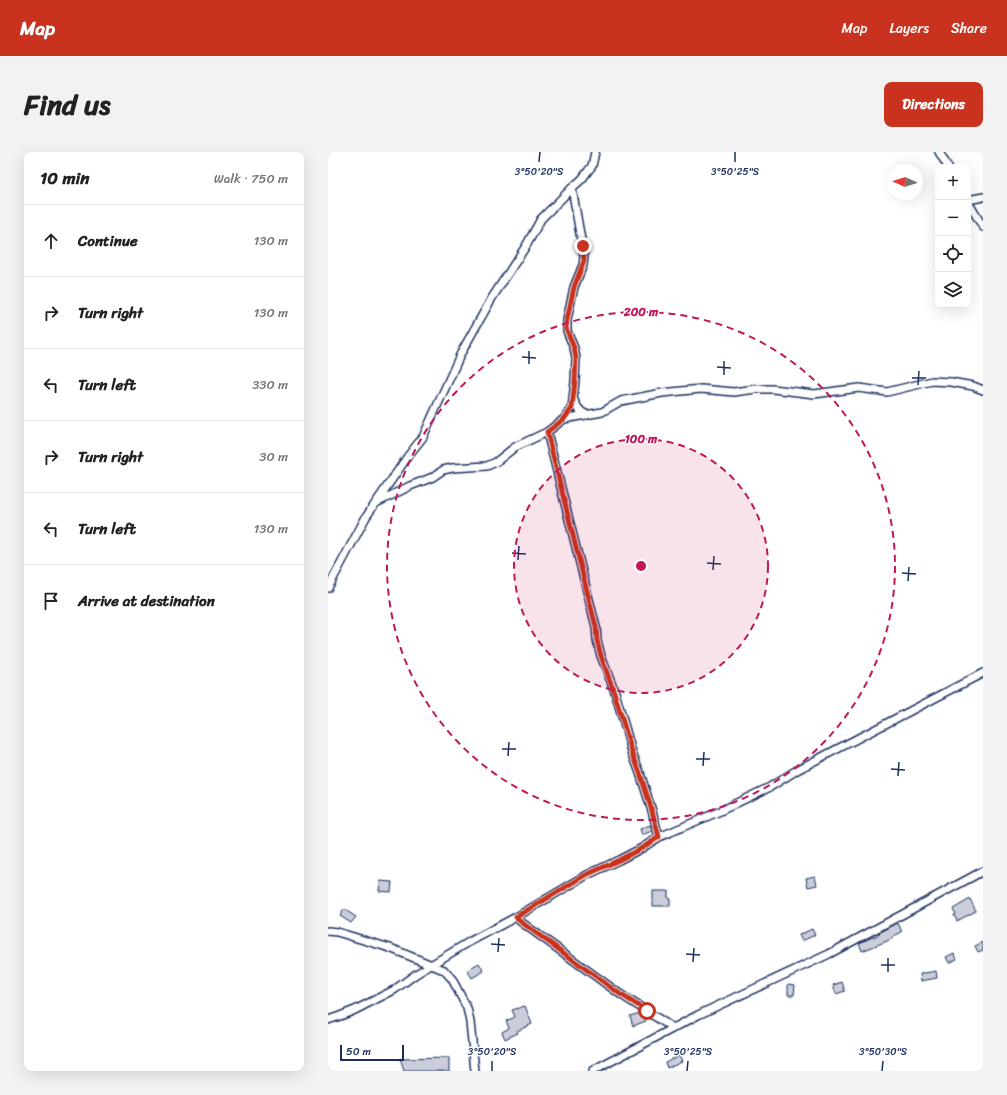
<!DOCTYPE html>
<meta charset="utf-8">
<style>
:root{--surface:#fff;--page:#f2f2f2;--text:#222;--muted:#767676;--line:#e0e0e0;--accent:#c8321e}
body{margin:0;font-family:Sriracha,sans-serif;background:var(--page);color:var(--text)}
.controls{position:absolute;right:12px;top:12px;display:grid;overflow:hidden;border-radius:8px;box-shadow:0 4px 16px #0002}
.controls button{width:36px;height:36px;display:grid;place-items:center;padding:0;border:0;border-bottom:1px solid var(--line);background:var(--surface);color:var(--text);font:20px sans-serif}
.compass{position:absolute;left:559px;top:12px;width:36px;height:36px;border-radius:50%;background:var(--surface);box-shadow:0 4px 16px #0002;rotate:273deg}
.scale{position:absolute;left:12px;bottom:10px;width:64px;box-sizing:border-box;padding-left:4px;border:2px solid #1b2f5e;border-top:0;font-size:11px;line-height:14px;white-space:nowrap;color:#1b2f5e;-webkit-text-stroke:3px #fff;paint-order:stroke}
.stop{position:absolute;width:12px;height:12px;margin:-9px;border:3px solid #c8321e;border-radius:50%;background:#fff}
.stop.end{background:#c8321e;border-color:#fff;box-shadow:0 1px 4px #0008}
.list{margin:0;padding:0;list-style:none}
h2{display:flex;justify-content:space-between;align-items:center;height:52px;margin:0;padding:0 16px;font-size:17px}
h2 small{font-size:13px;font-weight:400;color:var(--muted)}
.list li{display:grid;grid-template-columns:26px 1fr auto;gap:12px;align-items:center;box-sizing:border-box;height:72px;padding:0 16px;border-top:1px solid var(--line)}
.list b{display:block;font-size:15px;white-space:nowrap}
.list em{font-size:13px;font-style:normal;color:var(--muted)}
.icon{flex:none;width:22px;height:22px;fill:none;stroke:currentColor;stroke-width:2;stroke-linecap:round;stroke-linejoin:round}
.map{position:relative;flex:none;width:655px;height:919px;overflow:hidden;border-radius:8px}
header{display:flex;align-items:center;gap:24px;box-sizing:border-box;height:56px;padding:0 20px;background:var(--accent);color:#fff}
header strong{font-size:19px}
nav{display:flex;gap:22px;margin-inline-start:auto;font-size:14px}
.intro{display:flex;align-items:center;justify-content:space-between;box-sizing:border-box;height:96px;padding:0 24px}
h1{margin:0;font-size:28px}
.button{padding:10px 18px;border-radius:8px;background:var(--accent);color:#fff;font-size:14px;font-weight:700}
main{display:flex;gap:24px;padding:0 24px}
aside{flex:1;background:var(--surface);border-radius:8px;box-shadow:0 4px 16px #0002}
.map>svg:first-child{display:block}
.building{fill:#caceda;stroke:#1b2f5e}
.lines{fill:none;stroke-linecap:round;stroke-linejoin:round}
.minor-casing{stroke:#1b2f5e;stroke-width:10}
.minor{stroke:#fff;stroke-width:7}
.route{stroke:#c8321e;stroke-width:5}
.ticks{fill:none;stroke:#1b2f5e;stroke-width:1.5}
.ring{fill:none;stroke:#c2185b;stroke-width:2;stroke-dasharray:7 5}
.ticks-label{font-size:10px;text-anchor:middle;fill:#1b2f5e;stroke:#fff;stroke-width:3;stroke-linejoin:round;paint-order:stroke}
.centre{fill:#c2185b;stroke:#fff;stroke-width:2}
.ring-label{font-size:12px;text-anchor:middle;font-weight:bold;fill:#c2185b;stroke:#fff;stroke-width:3;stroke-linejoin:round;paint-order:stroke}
</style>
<header>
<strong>Map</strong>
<nav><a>Map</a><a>Layers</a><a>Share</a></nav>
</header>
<div class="intro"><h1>Find us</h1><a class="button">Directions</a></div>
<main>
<aside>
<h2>10 min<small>Walk · 750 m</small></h2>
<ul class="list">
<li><svg class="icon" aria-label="ahead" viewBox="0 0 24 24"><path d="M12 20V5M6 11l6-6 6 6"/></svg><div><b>Continue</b></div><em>130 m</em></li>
<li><svg class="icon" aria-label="right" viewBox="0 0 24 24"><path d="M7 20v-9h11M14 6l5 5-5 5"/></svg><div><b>Turn right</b></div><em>130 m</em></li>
<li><svg class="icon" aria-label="left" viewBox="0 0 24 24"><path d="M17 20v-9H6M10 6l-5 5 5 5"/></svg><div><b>Turn left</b></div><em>330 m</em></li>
<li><svg class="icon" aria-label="right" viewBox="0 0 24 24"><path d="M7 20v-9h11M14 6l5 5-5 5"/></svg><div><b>Turn right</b></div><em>30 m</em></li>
<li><svg class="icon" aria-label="left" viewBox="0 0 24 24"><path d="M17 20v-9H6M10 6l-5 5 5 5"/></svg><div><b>Turn left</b></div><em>130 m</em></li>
<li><svg class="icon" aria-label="arrive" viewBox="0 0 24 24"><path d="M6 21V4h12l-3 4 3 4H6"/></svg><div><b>Arrive at destination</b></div></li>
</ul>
</aside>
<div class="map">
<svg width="655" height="919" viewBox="0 0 655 919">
<rect width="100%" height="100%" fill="#fff"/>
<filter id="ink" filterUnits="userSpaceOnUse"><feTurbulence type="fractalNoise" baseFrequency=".025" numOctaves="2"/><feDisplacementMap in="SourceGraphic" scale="8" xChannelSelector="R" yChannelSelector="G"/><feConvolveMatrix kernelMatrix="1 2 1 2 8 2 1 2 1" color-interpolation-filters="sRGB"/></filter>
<g filter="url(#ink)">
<g class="building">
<path d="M322 673 324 679 314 683 312 677Z"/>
<path d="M487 724 489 733 480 735 478 726Z"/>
<path d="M52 729 64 730 63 740 51 739Z"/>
<path d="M325 739H340V746H342V754H325Z"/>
<path d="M642 747 648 759 629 769 626 763 628 762 625 757Z"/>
<path d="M16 757 28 765 23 771 12 764Z"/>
<path d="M570 771 574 780 564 785V787L534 799 531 791 552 782 551 781Z"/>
<path d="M484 777 487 783 474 789 471 783Z"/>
<path d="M655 790V798L650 800 647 794Z"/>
<path d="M626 801 629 807 621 811 618 805Z"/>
<path d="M151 811 156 819 144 826 139 818Z"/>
<path d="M608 819 609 826 593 829 592 822Z"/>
<path d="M514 830 517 839 508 842 505 833Z"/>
<path d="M460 832 467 833 466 843H460Z"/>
<path d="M197 854 204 872 189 879 190 881 177 887 174 880 181 876 178 869 187 865 184 858Z"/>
<path d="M312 861 315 863 318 869 305 874 302 864Z"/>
<path d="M351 903 354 909 339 916 337 910Z"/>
<path d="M121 906V919H76L72 907Z"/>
</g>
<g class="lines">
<defs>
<g id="minor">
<path d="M611 0 620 15"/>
<path d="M640 48 655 45"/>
<path d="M640 50 655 75"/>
<path d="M245 246C248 253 251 260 259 263"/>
<path d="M236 267 244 256 247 229 248 206 246 196 239 179V168L246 135 255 113 256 105 244 36"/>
<path d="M219 280 268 475 269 488 273 504 287 540 304 600 312 621 324 659 331 685"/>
<path d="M48 351 82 334 105 325 115 318 124 316 159 314 168 310 187 295 219 280 236 267 274 260 293 249 334 241 373 237 406 240 428 237H445L486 242 531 236 559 240 604 229 623 230 645 234 655 238"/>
<path d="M0 436 38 365 80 304 95 285 133 201 164 146 198 94 213 67 244 36 254 27 260 19 264 14 267 0"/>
<path d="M188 765 193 770 292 842 345 876"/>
<path d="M0 779 9 780 62 796 116 818 124 827 139 856 142 870 147 919"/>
<path d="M0 868 12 864 27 858 66 838 88 822 141 790 188 765 259 723 291 708 314 696 331 685 390 660 442 635 469 618 655 521"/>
<path d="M265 919 370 863 501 802 655 719"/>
</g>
</defs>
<use href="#minor" class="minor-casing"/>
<use href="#minor" class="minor"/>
</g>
</g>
<g class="lines" filter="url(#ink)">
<path class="route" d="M255 94 256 109 246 135 239 168 238 176 246 196 248 206 247 229 244 256 236 267 219 280 268 475 269 488 273 504 286 540 304 600 312 621 324 659 331 685 314 696 291 708 258 723 188 765 193 770 292 842 319 859"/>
</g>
<path class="ticks" d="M211 10 212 0M407 10V0M194 205 208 206M201 212V199M389 215 403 216M396 223V209M584 226H598M590 233 591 219M184 401 198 402M190 408 191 394M379 411 393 412M385 418 386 404M574 421 588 422M580 429 581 415M174 597H188M180 604 181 590M368 607H382M375 614 376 600M563 617 577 618M570 624 571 610M163 792 177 793M170 800 171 786M358 802 372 803M365 810 366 796M553 813H567M560 820V806M164 919V909M359 919 360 909M554 919 555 909"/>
<circle cx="313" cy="414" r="127" fill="#c2185b" fill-opacity=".12"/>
<g class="ring">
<circle cx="313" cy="414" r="127"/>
<circle cx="313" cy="414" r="254"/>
</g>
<g class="ticks-label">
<text x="211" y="23">3°50'20"S</text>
<text x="407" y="23">3°50'25"S</text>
<text x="164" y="903">3°50'20"S</text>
<text x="360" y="903">3°50'25"S</text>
<text x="555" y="903">3°50'30"S</text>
</g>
<circle cx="313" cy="414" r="6" class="centre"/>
<g class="ring-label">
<text x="313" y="164">200 m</text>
<text x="313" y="291">100 m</text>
</g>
</svg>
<div class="controls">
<button>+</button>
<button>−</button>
<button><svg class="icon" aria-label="locate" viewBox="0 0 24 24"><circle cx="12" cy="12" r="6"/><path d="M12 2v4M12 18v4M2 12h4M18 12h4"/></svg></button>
<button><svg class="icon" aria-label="layers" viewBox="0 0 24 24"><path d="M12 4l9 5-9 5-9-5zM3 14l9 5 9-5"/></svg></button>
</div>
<svg class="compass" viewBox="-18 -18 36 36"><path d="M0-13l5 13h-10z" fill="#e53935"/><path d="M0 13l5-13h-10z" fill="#767676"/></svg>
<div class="scale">50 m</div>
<div class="stop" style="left:319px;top:859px"></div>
<div class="stop end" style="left:255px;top:94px"></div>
</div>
</main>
